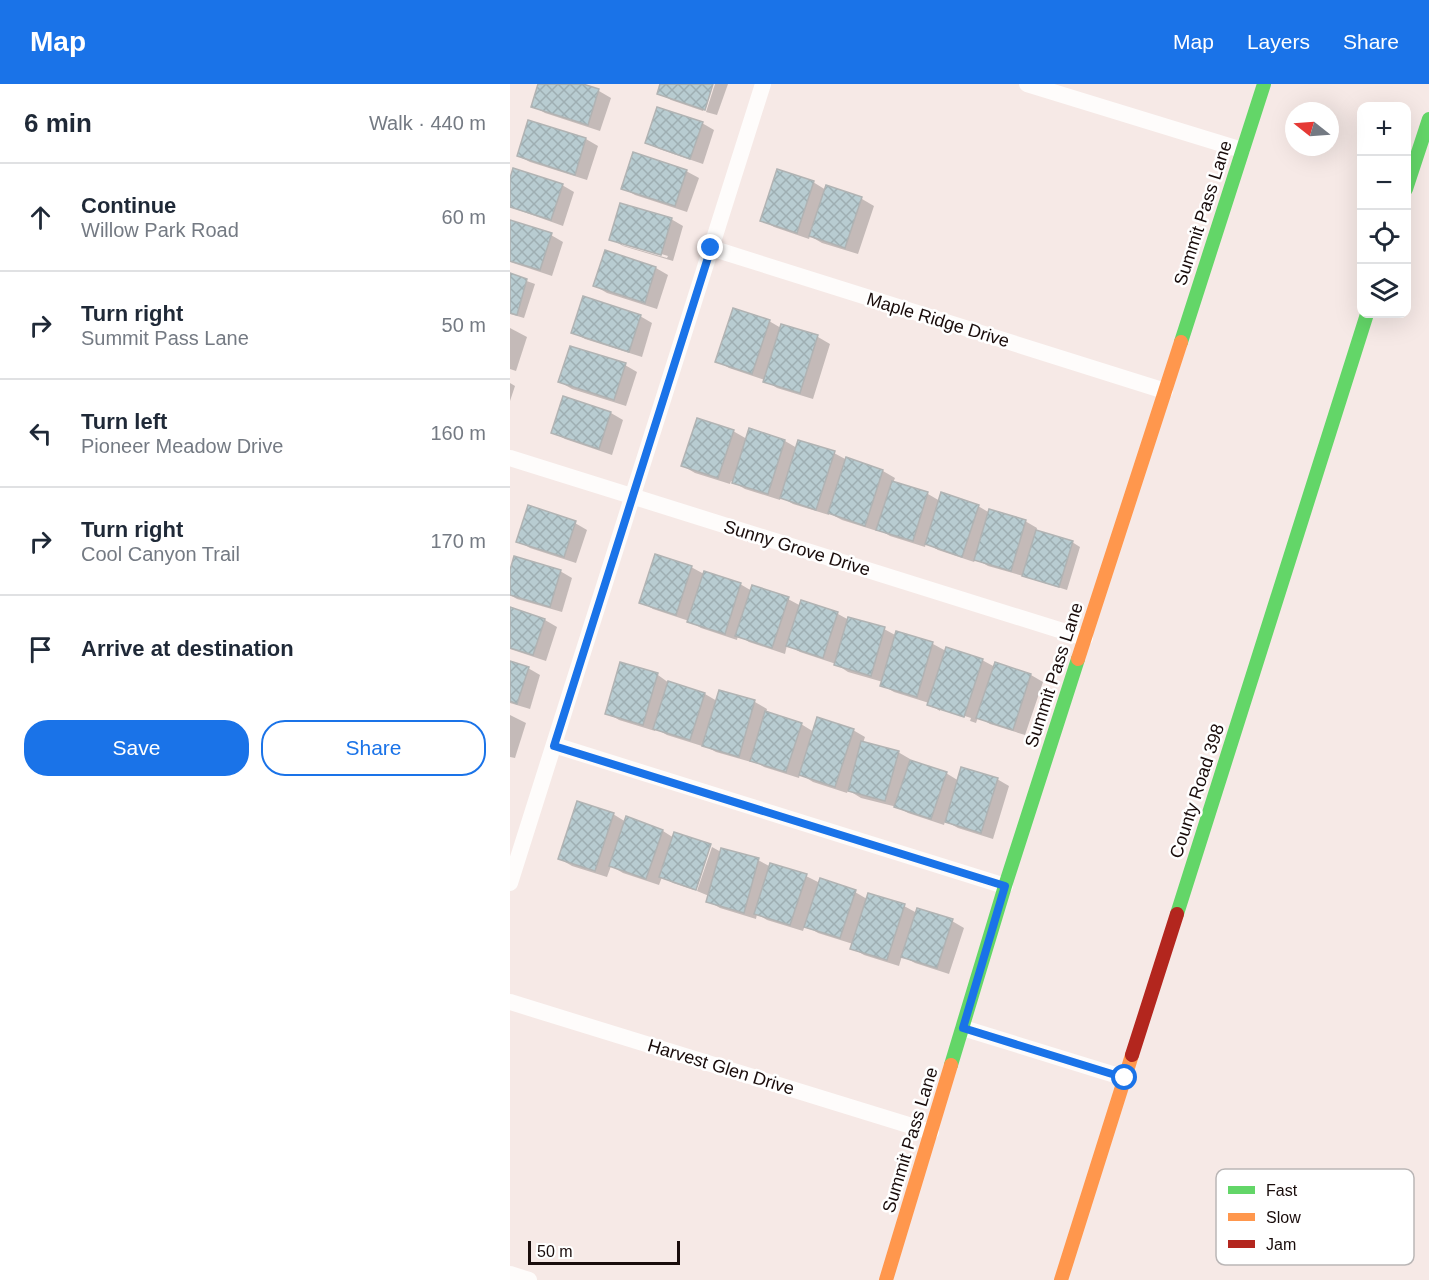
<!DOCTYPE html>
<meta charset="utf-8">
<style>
:root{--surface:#fff;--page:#f2f2f3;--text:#1f2937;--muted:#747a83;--line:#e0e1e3;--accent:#1a73e8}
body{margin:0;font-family:Arial,sans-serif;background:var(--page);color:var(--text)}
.controls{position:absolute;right:18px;top:18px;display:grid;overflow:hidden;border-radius:12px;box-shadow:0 6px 24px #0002}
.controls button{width:54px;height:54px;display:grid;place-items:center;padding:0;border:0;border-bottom:2px solid var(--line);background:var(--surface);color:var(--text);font:30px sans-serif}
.compass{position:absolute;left:775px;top:18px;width:54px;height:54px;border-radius:50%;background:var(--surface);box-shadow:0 6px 24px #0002;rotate:287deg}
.scale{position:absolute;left:18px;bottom:15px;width:152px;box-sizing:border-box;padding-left:6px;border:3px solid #190c0b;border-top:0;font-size:16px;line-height:21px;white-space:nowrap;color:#190c0b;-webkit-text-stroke:4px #fff;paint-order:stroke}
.stop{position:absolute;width:18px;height:18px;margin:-14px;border:4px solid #1a73e8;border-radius:50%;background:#fff}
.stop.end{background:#1a73e8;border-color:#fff;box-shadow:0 2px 6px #0008}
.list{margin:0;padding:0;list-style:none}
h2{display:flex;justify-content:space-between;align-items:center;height:78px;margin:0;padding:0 24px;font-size:26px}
h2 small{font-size:20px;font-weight:400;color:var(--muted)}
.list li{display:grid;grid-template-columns:39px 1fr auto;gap:18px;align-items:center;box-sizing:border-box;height:108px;padding:0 24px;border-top:2px solid var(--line)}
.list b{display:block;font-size:22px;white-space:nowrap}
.list p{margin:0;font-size:20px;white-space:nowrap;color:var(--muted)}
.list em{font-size:20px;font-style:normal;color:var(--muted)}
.actions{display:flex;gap:12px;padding:18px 24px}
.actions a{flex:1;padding:14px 0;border:2px solid var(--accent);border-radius:24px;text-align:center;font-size:21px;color:var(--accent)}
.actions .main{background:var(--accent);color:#fff}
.icon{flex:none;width:33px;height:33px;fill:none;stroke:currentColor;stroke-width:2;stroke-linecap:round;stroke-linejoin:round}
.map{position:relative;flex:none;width:919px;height:1196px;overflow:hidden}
header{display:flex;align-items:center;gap:36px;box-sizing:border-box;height:84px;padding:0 30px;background:var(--accent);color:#fff}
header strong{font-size:28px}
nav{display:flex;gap:33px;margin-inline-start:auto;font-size:21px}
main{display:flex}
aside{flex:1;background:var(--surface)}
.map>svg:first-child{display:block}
.shadow{fill:#0003;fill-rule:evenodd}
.building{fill:url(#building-cross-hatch);stroke:#b1b3b3;stroke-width:1.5}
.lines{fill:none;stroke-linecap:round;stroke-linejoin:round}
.street{stroke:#fefcfb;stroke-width:16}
.fast{stroke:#63d668;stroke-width:14}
.slow{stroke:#ff974d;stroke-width:14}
.jam{stroke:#b3261e;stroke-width:14}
.route{stroke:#1a73e8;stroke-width:8}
.labels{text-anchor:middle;stroke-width:5;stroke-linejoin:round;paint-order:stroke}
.street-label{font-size:18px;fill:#190c0b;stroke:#fff}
.key{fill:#fff;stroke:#bab6b6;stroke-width:1.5}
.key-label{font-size:16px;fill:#190c0b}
</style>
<header>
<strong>Map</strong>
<nav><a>Map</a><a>Layers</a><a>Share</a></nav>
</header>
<main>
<aside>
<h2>6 min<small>Walk · 440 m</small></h2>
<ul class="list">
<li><svg class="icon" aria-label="ahead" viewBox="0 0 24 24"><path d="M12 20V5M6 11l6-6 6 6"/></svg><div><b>Continue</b><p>Willow Park Road</p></div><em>60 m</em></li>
<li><svg class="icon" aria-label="right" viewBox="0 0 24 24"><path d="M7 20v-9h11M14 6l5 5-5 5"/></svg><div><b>Turn right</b><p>Summit Pass Lane</p></div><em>50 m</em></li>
<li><svg class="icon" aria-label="left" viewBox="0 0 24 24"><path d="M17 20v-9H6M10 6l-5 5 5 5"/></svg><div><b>Turn left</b><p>Pioneer Meadow Drive</p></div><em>160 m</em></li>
<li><svg class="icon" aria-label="right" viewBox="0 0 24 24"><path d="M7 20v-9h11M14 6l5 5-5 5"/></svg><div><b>Turn right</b><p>Cool Canyon Trail</p></div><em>170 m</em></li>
<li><svg class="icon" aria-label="arrive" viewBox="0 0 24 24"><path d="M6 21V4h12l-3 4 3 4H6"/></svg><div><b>Arrive at destination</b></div></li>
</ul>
<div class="actions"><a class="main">Save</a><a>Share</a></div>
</aside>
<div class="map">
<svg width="919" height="1196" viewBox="0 0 919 1196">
<defs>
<pattern id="building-cross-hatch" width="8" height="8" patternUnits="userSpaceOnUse" patternTransform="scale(1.5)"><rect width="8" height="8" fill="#b8ccd1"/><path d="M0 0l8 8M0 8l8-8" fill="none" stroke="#9eaeb2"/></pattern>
</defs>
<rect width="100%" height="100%" fill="#f6e9e6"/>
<g class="shadow">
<path d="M30 0H68L89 7 101 14 90 47 35 29 23 22Z"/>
<path d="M152 0H202L193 27 161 16 149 9Z"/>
<path d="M205 0H218L207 31 196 28Z"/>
<path d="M19 37 76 55 88 62 77 96 20 78 8 72Z"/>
<path d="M192 39 204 46 193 80 149 65 137 58Z"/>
<path d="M176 87 189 94 177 128 125 111 113 104Z"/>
<path d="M303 98 316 106 317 103 352 115 364 122 348 170 312 159 300 152 299 155 264 143 252 136Z"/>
<path d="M0 99 52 101 64 108 53 142 0 123Z"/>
<path d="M161 135 173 142 163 177 113 162 101 155ZM112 158 158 172 157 174 112 161Z"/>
<path d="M0 138 41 151 53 158 42 192 0 178Z"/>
<path d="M96 168 146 184 158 191 147 225 97 209 85 202Z"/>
<path d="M0 191 25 200 14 234 0 230Z"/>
<path d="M130 232 142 239 132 273 75 255 63 248Z"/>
<path d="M259 237 271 244 272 242 308 253 320 260 303 315 267 304 255 296 219 284 207 277Z"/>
<path d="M0 244 17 253 6 287 0 285Z"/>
<path d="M115 281 127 288 116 322 62 305 50 298Z"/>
<path d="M0 299 5 302 0 317Z"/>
<path d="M54 314 101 329 113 336 102 371 55 355 42 348Z"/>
<path d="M240 346 275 357 287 364 324 369 337 376 373 387 385 394 383 399 418 410 430 417 468 422 480 429 515 437 527 444 526 448 562 458 570 463 557 506 522 495 513 490V492L478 482 466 475 464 478 428 466 416 459 415 463 380 452 368 445 367 447 332 436 319 429V431L283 420 271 413 270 416 235 405 221 397 220 400 185 389 173 382 223 347 237 355Z"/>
<path d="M65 439 77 446 66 479 20 464 8 457Z"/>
<path d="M181 483 194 490 230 500 242 507 278 515 291 522 292 518 328 530 339 536 374 545 387 552 388 549 423 560 436 567 472 576 485 583 486 580 521 591 533 598 515 651 480 640 468 633 466 639 431 627 460 637 461 634 430 624V627L419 620V619L384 608 372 601 373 598 338 588 326 580 290 568 277 561 275 570 239 558 228 551 227 556 191 544 179 537 143 525 131 518Z"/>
<path d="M50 487 62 494 52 528 7 515 0 511V491Z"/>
<path d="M0 525 35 536 47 543 36 577 0 565Z"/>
<path d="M0 579 18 584 30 591 20 625 0 619Z"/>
<path d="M111 580 148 591 159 599 195 610 207 617 210 607 245 618 257 625 256 629 291 640 304 648 343 646 355 653 353 659 388 668 400 675 399 677 436 689 449 697 487 695 499 702 483 755 448 744 435 737 434 741 398 729 387 723 351 714 338 706 337 709 303 698 290 690 289 694 254 683 242 676 241 678 206 668 193 661 192 662 157 651 146 645 145 647 109 636 97 629Z"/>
<path d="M0 631 16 639 5 674 0 673Z"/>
<path d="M103 730 116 738 117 734 153 747 164 754 199 762 184 806 163 799 152 793 149 801 113 789 101 782 97 793 62 782 50 775Z"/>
<path d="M202 763 211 768 248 776 261 783 296 792 310 799 345 808 357 815 394 822 407 829 442 837 454 844 439 890 405 879 392 872 389 882 354 871 342 864 343 860 308 849 295 841 293 847 257 836 247 830 246 835 210 824 198 817 199 812 187 807Z"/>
</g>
<g class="building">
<path d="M28 0H73L89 5 78 41 21 23Z"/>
<path d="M150 0H203L195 26 147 10Z"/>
<path d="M147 23 193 38 180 75 135 59Z"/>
<path d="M18 36 76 54 65 91 7 72Z"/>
<path d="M123 68 177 86 165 122 111 105Z"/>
<path d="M3 84 53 100 41 136 0 123V94Z"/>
<path d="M267 85 304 97 287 149 250 137Z"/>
<path d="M316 101 352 113 335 164 299 152Z"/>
<path d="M110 119 162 134 151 171 99 156Z"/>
<path d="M0 136 42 149 30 186 0 177Z"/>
<path d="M95 166 146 183 135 219 83 202Z"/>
<path d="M0 189 17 195 7 231 0 229Z"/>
<path d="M73 212 131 231 119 268 61 249Z"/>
<path d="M223 224 260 236 242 290 205 278Z"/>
<path d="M271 240 308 251 290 309 253 298Z"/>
<path d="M60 262 116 279 104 316 48 298Z"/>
<path d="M53 312 101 328 89 365 41 349Z"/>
<path d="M187 334 224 346 208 394 171 382Z"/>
<path d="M239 344 275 356 258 410 222 399Z"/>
<path d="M288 356 325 367 306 426 270 414Z"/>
<path d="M336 373 373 386 355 442 318 429Z"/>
<path d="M382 397 418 408 403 457 366 446Z"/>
<path d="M431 408 469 421 452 473 415 460Z"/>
<path d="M18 421 66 437 54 473 6 458Z"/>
<path d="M479 425 516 436 501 487 464 476Z"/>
<path d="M526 446 563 457 549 503 512 492Z"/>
<path d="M145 470 182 482 166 531 129 519Z"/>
<path d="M4 472 51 486 40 523 0 511V486Z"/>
<path d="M194 487 231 499 215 550 177 538Z"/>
<path d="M242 501 279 513 262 564 225 552Z"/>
<path d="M291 516 328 528 313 574 276 562Z"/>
<path d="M0 523 35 535 23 571 0 564Z"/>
<path d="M338 533 375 543 361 592 324 581Z"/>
<path d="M386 547 423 558 407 613 370 602Z"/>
<path d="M436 563 473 575 454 633 417 621Z"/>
<path d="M0 577 19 583 7 620 0 617Z"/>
<path d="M110 578 148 589 133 641 95 630Z"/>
<path d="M485 578 521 590 503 646 466 634Z"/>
<path d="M158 597 195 609 180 656 143 645Z"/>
<path d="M209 606 245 616 229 673 192 662Z"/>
<path d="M255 627 292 639 276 688 240 677Z"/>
<path d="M307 633 344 645 325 703 289 691Z"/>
<path d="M351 657 389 667 375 717 338 707Z"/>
<path d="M400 676 437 688 421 735 384 723Z"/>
<path d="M451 683 488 694 471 749 435 738Z"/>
<path d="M67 717 104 729 85 787 48 775Z"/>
<path d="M116 732 153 746 136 795 99 782Z"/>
<path d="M164 748 201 760 186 806 149 793Z"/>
<path d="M211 764 249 774 234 829 196 818Z"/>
<path d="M260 779 297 790 280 841 244 830Z"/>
<path d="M310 794 346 806 330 854 294 843Z"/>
<path d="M358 809 395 820 377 876 340 865Z"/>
<path d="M407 824 443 835 427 884 391 873Z"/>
</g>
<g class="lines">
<g class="street">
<path d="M517 0 732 66"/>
<path d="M201 164 655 307"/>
<path d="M0 374 575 554"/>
<path d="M44 661 495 802"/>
<path d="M0 799 253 0"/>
<path d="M0 918 421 1048"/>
<path d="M453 944 615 994"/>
<path d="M0 1190 19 1196"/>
</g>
<g class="fast">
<path d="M896 105 919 35"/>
<path d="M671 258 754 0"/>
<path d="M667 830 857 230"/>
<path d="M441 981 495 802 568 575"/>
</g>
<g class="slow">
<path d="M568 575 671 258"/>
<path d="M376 1196 441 981"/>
<path d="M551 1196 622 971"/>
</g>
<path class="jam" d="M622 971 667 830"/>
</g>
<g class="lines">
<path class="route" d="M201 164 44 662 495 802 453 944 615 994"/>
</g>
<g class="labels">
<g class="street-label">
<text transform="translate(693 129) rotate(-72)" y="6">Summit Pass Lane</text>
<text transform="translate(428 236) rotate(17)" y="6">Maple Ridge Drive</text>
<text transform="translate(287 464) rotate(17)" y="6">Sunny Grove Drive</text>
<text transform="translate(544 591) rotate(-72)" y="6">Summit Pass Lane</text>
<text transform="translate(687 707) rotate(-72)" y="6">County Road 398</text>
<text transform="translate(211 983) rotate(17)" y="6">Harvest Glen Drive</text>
<text transform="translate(400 1056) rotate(-73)" y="6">Summit Pass Lane</text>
</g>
</g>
<rect x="706" y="1085" width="198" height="96" rx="9" class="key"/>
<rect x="718" y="1102" width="27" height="8" fill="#63d668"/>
<rect x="718" y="1129" width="27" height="8" fill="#ff974d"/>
<rect x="718" y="1156" width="27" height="8" fill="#b3261e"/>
<g class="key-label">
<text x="756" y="1112">Fast</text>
<text x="756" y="1139">Slow</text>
<text x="756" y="1166">Jam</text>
</g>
</svg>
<div class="controls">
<button>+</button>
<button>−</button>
<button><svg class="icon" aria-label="locate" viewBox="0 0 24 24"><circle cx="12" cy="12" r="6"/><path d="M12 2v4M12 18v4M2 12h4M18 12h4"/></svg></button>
<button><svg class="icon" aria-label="layers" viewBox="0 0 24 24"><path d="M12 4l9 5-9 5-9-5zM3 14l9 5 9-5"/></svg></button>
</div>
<svg class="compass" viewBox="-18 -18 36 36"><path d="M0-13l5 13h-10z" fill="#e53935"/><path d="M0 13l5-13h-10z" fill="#747a83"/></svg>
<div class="scale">50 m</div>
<div class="stop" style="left:615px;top:994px"></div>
<div class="stop end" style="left:201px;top:164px"></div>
</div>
</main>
